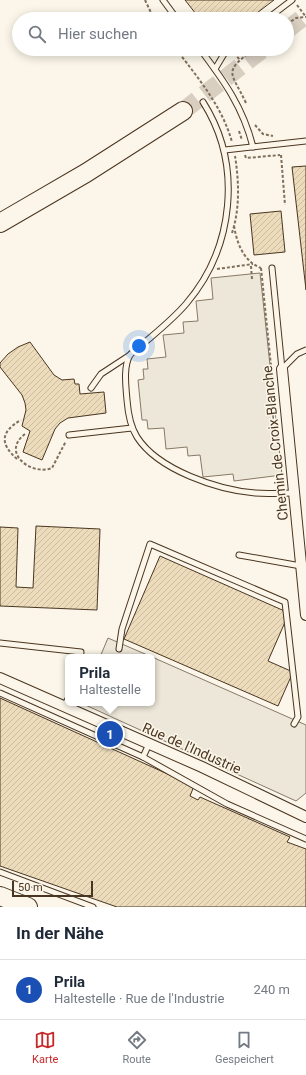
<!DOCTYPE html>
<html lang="de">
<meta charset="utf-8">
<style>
:root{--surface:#fff;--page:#f6f6f7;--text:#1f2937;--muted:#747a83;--line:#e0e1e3;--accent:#c62828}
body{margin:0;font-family:Roboto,sans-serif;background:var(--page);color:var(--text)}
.scale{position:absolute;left:12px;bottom:10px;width:81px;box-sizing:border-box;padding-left:4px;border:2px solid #4a3520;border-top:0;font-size:11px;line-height:14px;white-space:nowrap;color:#4a3520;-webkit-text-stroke:3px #fbf6e9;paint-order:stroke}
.you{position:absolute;left:139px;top:346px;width:14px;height:14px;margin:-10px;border:3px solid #fff;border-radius:50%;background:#1a73e8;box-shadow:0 0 0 6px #1a73e833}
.badge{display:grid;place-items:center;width:26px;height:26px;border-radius:50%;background:var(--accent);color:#fff;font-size:13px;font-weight:700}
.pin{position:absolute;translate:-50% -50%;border:2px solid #fff;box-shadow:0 1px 4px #0006}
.popup{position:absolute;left:65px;top:654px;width:90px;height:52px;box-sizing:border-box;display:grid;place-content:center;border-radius:6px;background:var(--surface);filter:drop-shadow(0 1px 3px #0005);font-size:13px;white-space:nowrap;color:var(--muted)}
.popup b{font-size:15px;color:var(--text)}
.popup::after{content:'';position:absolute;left:50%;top:100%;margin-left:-8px;border:8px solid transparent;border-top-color:var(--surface)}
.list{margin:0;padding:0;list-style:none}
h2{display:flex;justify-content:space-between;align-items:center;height:52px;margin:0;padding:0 16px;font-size:17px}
h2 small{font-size:13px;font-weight:400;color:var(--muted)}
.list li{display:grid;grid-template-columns:26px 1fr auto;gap:12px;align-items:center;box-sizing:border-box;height:60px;padding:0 16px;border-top:1px solid var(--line)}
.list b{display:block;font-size:15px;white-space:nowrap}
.list p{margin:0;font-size:13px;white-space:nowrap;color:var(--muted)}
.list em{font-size:13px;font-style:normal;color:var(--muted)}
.icon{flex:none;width:22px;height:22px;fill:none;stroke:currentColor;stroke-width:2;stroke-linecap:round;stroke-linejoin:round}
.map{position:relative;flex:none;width:306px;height:907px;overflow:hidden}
.search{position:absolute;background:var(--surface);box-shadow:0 2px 10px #0003;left:12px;right:12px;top:12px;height:44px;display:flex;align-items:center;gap:10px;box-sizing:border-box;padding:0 14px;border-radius:22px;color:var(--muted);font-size:15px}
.sheet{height:112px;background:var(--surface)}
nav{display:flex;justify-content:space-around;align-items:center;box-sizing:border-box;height:56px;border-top:1px solid var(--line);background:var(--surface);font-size:11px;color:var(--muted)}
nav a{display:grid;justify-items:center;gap:2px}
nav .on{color:var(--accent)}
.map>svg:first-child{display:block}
.parking{fill:#ede7d9;stroke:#887966}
.building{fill:url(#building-hatch);stroke:#4a3520}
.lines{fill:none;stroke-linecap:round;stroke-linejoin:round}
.highway-tunnel{stroke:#d8cfc1;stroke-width:18;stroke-dasharray:18 9;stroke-linecap:butt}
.lane-casing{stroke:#4a3520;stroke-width:7}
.street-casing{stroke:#4a3520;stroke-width:12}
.highway-casing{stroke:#4a3520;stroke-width:20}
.path{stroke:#7f6f5c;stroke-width:2;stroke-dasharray:3 2;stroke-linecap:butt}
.lane{stroke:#fbf6e9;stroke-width:5}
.street{stroke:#fbf6e9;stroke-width:10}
.highway{stroke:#fbf6e9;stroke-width:18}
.labels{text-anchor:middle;stroke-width:3;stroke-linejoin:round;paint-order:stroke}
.street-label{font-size:14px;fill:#4a3520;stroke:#fbf6e9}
</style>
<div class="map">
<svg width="306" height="907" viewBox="0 0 306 907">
<defs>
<pattern id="building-hatch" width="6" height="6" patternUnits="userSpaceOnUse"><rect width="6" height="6" fill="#ecdcbc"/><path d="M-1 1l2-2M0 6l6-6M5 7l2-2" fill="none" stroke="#ccbda1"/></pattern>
</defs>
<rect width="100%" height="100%" fill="#fbf6e9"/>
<g class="parking">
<path d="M260 273 282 475 234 481 233 474 203 477 200 455 188 456 187 447 166 449 164 428 148 429 147 420H142L138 380 144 379 143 369H148L147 359 166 357 163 335 184 333 183 322 198 321 196 301 213 299 211 278Z"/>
<path d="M108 638 152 657H100Z"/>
<path d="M152 657 306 725V793L296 801 81 703H152Z"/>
</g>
<g class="building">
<path d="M185 0H274L249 19H200Z"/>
<path d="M306 166V290L292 167Z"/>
<path d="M281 211 285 252 254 255 250 214Z"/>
<path d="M30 342 54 375 62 380 74 379 75 384H79L80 394 104 392 106 413 68 418 60 423 55 429 42 460 23 452 30 431 22 426 26 410 25 403 22 395 0 367V363L8 354 18 347Z"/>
<path d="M36 526 100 529 97 610 0 606V527L18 528 16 587 33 588Z"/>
<path d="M160 556 289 613 268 661 293 672 278 706 124 639Z"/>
<path d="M0 698 194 786 190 796 198 800 200 797 290 837 287 842 306 849V907H117L0 866Z"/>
</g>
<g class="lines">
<g class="highway-tunnel">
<path d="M287 30 306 15"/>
<path d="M183 111 263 49"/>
</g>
<defs>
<g id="lane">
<path d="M163 0 177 19"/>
<path d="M267 19 292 0"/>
<path d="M200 49C224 81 243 107 253 147"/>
<path d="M215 69 227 49"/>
<path d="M203 102C243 165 234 248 186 304 173 319 158 331 144 343 140 347 133 351 130 355 123 367 126 387 127 400 128 413 130 426 137 437 158 470 218 490 255 493 268 494 281 493 294 493"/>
<path d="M225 150 306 141"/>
<path d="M272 268 282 369"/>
<path d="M282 369 297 354 306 350"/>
<path d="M91 388 101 374 130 355"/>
<path d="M69 435 132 428"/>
<path d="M239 555 301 566"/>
<path d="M0 643 81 652 80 657"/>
<path d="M119 649 122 629 150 544 285 602 298 717 294 724"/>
<path d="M0 693 143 757"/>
<path d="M64 706 68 699"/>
<path d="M149 744 143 757 227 804 306 839"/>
<path d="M0 872 93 907"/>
</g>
<g id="street">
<path d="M282 369 306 615"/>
<path d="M0 678 202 767 306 817"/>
</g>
<g id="highway">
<path d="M0 223 86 173 183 111"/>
<path d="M0 896 28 907"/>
</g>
</defs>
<use href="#lane" class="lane-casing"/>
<use href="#street" class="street-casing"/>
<use href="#highway" class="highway-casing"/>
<g class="path">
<path d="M145 0 154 19"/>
<path d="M297 5 306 17"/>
<path d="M287 24 296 18 306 17"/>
<path d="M176 49C198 78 222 106 232 142"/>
<path d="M189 49 194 56"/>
<path d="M234 53 240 60"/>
<path d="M246 103C231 71 222 73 254 49"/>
<path d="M255 125 263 134 273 136"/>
<path d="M239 131 242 140"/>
<path d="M245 155 246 158 280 155"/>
<path d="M281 155 285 205"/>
<path d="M234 226C237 243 243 261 261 268"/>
<path d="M232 233C240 209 239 181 235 156"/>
<path d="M251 266 252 279"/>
<path d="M261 268 271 366"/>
<path d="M217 269 253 264"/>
<path d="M25 434C0 453 32 476 52 468L66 441"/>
<path d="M17 459C0 444 0 432 21 420"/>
</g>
<use href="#lane" class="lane"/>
<use href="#street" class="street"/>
<use href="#highway" class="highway"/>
</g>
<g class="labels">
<g class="street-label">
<text transform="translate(275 443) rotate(-96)" y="5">Chemin de Croix-Blanche</text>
<text transform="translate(192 748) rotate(24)" y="5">Rue de l'Industrie</text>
</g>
</g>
</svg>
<div class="scale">50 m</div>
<div class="you"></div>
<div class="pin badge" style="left:110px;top:734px;background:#1a4fb4">1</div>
<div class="popup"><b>Prila</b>Haltestelle</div>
<div class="search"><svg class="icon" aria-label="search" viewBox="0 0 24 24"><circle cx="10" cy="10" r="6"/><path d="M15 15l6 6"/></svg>Hier suchen</div>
</div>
<section class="sheet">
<h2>In der Nähe<small></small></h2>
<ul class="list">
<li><span class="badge" style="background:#1a4fb4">1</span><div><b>Prila</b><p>Haltestelle · Rue de l'Industrie</p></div><em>240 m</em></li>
</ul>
</section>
<nav>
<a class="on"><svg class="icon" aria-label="map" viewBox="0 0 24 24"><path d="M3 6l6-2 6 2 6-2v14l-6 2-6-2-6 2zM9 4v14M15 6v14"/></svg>Karte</a>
<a><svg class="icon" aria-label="directions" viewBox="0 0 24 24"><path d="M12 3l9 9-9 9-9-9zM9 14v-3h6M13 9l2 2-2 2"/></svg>Route</a>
<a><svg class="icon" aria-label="saved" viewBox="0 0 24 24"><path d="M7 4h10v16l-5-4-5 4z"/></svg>Gespeichert</a>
</nav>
